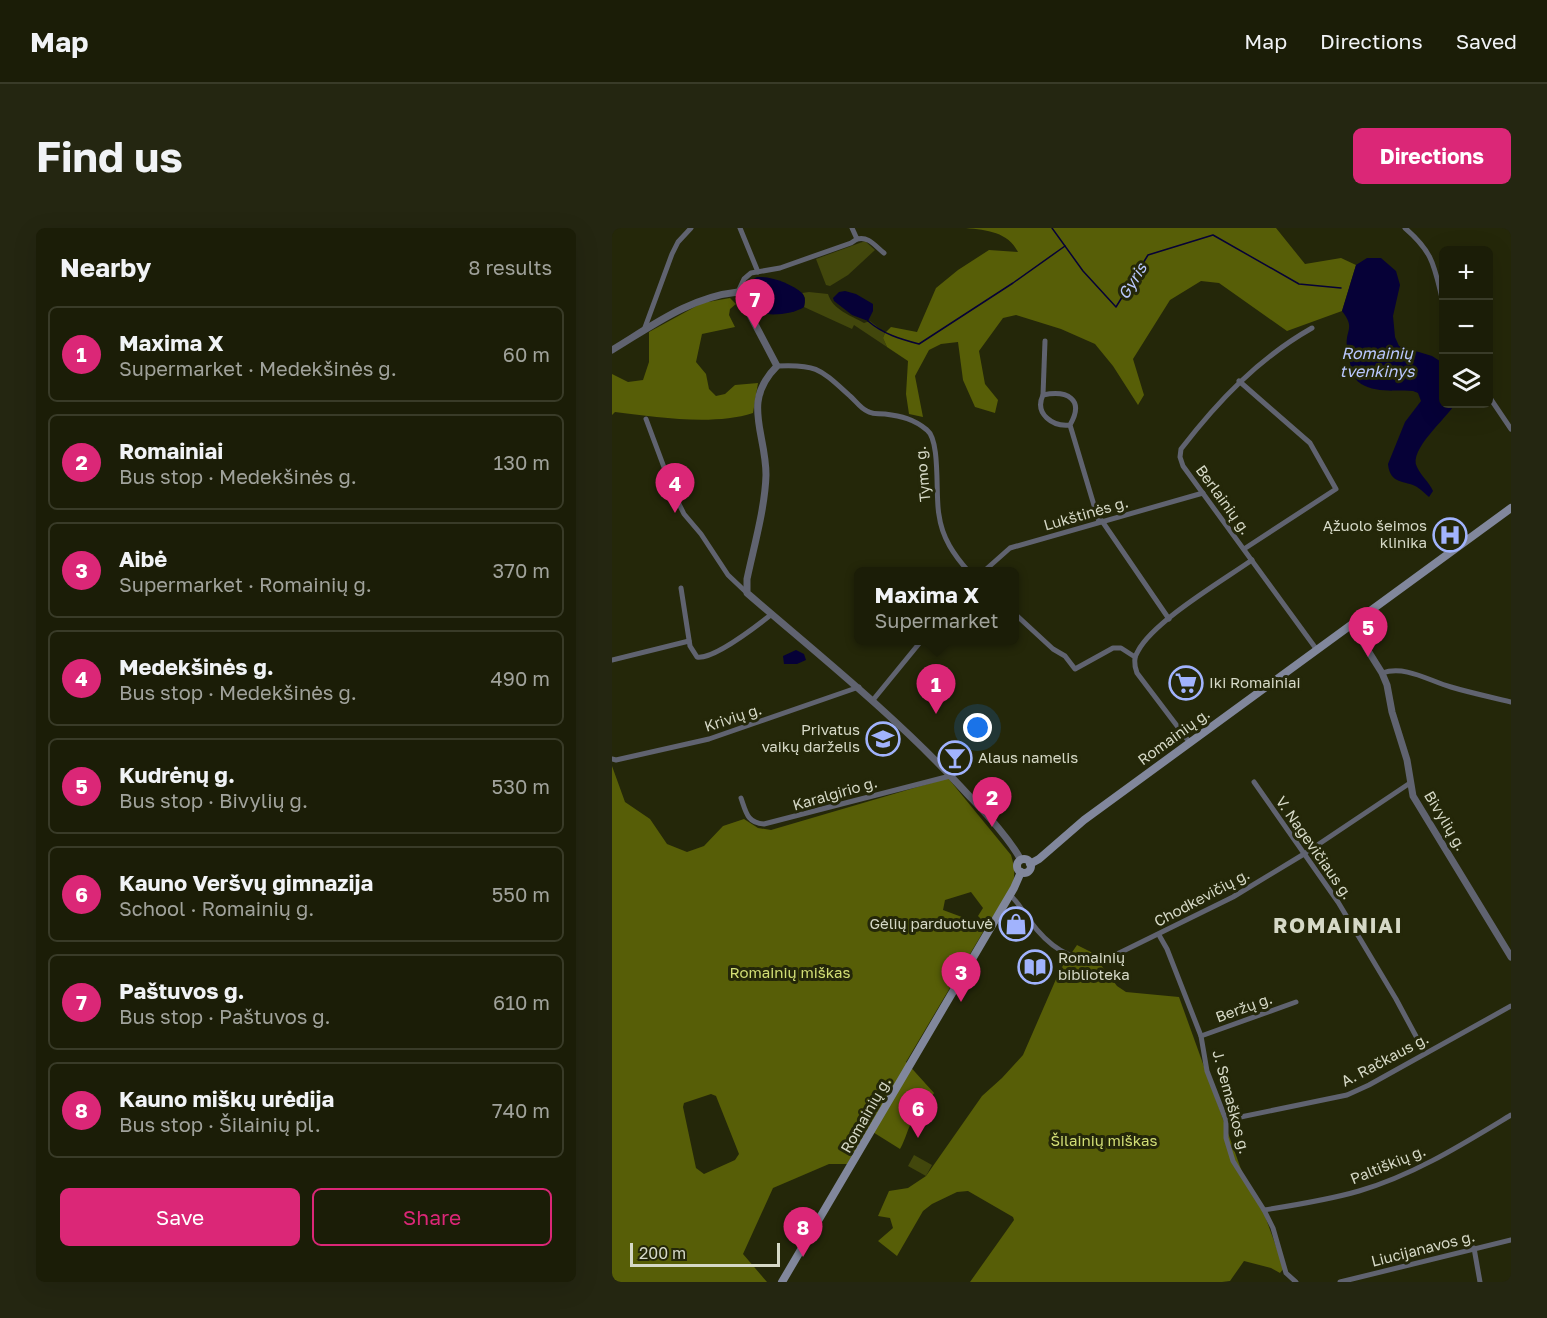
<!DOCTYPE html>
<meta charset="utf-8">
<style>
:root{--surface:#1b1d07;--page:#242611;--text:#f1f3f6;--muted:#a0a29b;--line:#393b28;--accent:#db2777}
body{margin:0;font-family:"Golos Text",sans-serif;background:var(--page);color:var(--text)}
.controls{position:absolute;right:18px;top:18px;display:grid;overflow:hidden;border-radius:9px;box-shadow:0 6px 24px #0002}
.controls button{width:54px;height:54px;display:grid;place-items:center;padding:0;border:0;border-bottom:2px solid var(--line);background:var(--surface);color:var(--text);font:30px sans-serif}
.scale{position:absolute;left:18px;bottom:15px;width:150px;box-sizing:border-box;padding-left:6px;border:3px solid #d6d9c7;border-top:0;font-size:16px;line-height:21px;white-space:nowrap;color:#d6d9c7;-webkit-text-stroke:4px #242709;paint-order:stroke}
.you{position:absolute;left:366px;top:500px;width:21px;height:21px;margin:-15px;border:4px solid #fff;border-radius:50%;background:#1a73e8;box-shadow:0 0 0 9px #1a73e833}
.badge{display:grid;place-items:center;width:39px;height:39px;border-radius:50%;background:var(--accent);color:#fff;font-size:20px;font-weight:700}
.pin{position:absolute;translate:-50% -50px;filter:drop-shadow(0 2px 3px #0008)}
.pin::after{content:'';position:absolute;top:32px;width:21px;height:18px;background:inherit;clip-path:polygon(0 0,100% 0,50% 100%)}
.popup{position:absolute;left:242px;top:339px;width:165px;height:78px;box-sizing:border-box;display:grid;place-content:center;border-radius:9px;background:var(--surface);filter:drop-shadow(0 2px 4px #0005);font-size:20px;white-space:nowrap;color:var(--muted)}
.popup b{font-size:22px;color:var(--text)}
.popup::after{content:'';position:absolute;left:50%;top:100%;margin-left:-12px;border:12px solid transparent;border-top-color:var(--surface)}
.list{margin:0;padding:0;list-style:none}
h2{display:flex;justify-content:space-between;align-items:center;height:78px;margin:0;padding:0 24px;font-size:26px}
h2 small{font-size:20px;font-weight:400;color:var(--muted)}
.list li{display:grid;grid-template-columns:39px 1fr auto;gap:18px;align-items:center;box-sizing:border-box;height:96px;margin:0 12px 12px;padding:0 12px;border:2px solid var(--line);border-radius:9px}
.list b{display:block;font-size:22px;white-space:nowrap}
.list p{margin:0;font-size:20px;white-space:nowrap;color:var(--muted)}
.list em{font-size:20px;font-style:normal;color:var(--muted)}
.actions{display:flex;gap:12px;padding:18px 24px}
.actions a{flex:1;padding:14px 0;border:2px solid var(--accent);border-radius:9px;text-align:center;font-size:21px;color:var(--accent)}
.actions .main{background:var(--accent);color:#fff}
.icon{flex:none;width:33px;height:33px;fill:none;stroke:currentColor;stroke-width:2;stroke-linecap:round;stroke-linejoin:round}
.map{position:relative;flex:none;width:899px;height:1054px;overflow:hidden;border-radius:9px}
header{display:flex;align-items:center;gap:36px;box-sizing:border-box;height:84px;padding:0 30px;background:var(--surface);border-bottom:2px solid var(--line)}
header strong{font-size:28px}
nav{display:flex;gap:33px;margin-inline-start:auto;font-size:21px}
.intro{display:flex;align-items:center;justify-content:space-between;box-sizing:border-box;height:144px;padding:0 36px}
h1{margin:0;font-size:42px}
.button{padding:15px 27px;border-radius:9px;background:var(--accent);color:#fff;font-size:21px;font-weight:700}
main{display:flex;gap:36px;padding:0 36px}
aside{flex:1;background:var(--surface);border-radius:9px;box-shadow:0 6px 24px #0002}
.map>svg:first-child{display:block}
.green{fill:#42470c}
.forest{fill:#575e07;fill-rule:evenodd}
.water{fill:#060137}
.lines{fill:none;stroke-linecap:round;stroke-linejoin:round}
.stream{stroke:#060137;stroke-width:1.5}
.minor{stroke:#606370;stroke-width:5}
.tertiary{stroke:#606370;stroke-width:7}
.secondary{stroke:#81879c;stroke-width:8}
.labels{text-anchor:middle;stroke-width:6;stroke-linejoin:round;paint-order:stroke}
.street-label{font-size:15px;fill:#d6d9c7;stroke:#242709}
.poi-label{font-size:15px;fill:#d6d9c7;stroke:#242709;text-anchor:end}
.park-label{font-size:15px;fill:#d2de75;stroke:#242709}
.water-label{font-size:16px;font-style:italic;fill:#b9c7fd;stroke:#242709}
.district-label{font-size:21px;font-weight:bold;letter-spacing:1.5px;fill:#d6d9c7;stroke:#242709}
</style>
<header>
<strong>Map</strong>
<nav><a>Map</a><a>Directions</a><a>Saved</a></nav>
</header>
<div class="intro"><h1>Find us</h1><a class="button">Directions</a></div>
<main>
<aside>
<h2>Nearby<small>8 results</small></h2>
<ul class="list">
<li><span class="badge">1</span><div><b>Maxima X</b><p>Supermarket · Medekšinės g.</p></div><em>60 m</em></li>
<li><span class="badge">2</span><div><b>Romainiai</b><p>Bus stop · Medekšinės g.</p></div><em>130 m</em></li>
<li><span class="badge">3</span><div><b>Aibė</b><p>Supermarket · Romainių g.</p></div><em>370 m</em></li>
<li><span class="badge">4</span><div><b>Medekšinės g.</b><p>Bus stop · Medekšinės g.</p></div><em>490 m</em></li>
<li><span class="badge">5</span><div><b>Kudrėnų g.</b><p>Bus stop · Bivylių g.</p></div><em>530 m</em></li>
<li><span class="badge">6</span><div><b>Kauno Veršvų gimnazija</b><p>School · Romainių g.</p></div><em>550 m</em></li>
<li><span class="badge">7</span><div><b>Paštuvos g.</b><p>Bus stop · Paštuvos g.</p></div><em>610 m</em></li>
<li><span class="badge">8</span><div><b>Kauno miškų urėdija</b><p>Bus stop · Šilainių pl.</p></div><em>740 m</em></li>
</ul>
<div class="actions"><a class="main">Save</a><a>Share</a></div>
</aside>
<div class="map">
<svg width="899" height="1054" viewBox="0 0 899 1054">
<rect width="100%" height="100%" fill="#242709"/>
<g class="green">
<path d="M253 13 263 22 236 47 218 58 214 57 204 31Z"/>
<path d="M197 64 216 66C221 82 238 87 252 95L258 93 273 105 271 110 275 119 242 97 240 101 192 79 193 70 190 65Z"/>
<path d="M302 927 320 937 314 948 296 938Z"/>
</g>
<g class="forest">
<path d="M354 0H664L693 36 729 30 744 37 730 83 675 103 607 55 589 53 558 72 521 131 532 167 526 177 501 138 483 116 449 101 404 87 391 90 367 123 373 156 386 172 383 185 363 179 351 152 346 114 329 116 317 122 303 148 311 189 297 186 294 166 296 133 275 119 271 110 273 105 279 99 305 104 324 60 346 42 377 22 406 24C396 4 375 2 354 0Z"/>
<path d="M118 70 124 76 118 81 117 87 123 99 90 106 84 134 94 146 97 161 104 168 113 166 123 157 146 155 141 185C101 198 44 189 3 184L0 187V146L16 154 31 152 37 134V104L90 75Z"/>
<path d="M0 538 13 574 38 591 55 616 75 624 92 618 111 598 132 591 146 600 159 602 336 550 399 627C409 658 394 668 378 693H371L366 688 371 680 359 664 333 672 331 682 366 695 371 704 294 834 322 865C317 874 310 881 303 889 295 900 294 911 288 921L256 901 235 936H217L161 960 131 1026 155 1054H0ZM99 866 104 868 127 926 123 932 92 946 84 940 71 879 72 875Z"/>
<path d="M465 717 479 724 505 758 514 764 567 769 634 955 653 988 672 1040 668 1045 659 1040 632 1033 618 1053 610 1054H358L402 992 401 989 356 963 345 964 320 976 311 983 285 1028 266 1013 281 1000 278 990 266 988 277 963 296 960 314 948 370 868 390 850 411 827 448 742Z"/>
</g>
<g class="water">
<path d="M755 30H769L784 43 788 57 781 88 783 109 787 118 820 128 831 135V176H843C835 190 796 222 805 239 809 248 817 254 821 263L817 269C813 266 810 262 805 259 793 252 778 257 776 236L793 194 809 173 806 165 801 163C781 162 753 166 741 148 739 138 736 129 735 119 733 101 744 101 730 83L744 37Z"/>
<path d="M145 49C159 48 180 56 190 65 194 69 193 75 192 79 182 86 157 89 146 84L136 61 140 52Z"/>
<path d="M233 63 244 66 261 76V83L256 93 240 87 222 73 221 70 227 64Z"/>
<path d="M184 422 192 426 194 432 185 436H172L171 428Z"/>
</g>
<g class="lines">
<g class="stream">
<path d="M440 0 471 43 504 79 536 27 601 7 687 56 729 60"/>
<path d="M256 93C271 106 288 111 307 116L401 55 453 18"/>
</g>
<g class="minor">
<path d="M128 0 146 44"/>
<path d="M240 0 245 11C257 8 263 18 272 25"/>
<path d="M793 0C822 25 822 38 831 74"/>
<path d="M126 64 132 51 139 45 168 40 239 15 245 11"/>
<path d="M700 100C647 130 606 173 569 221L568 229 571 238 705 422"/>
<path d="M32 102 60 26 66 14 79 0"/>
<path d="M165 138C205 136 208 141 238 168 243 172 248 180 255 183 259 186 267 186 273 186 289 188 302 191 315 202 329 213 323 269 327 287 330 310 342 327 357 344"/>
<path d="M627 153 698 215 724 261 632 321"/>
<path d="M431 167 433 113"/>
<path d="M876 167 899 201"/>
<path d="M34 191 62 266 72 286 89 306 116 347 135 365"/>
<path d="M458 197C441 199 422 186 431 167 455 162 473 171 458 197L487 294"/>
<path d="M490 293 557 391"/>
<path d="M371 344 398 320 591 265"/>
<path d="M69 360 78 418 85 429C102 432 146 397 160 386"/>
<path d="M402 385 441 421 453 428 463 441 501 420H509L523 429"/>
<path d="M0 432 77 413"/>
<path d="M770 445C794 437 817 453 839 459 859 465 879 469 899 474"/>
<path d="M261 472 310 412"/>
<path d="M578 515 525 445C522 437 521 430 526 423 542 393 610 353 640 332"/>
<path d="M0 531 4 532 97 511 247 459"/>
<path d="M642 554 726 674 784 771 813 825"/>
<path d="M129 570C134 584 135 595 152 596L338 548"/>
<path d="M398 667C407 675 411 684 418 693 437 719 462 737 495 731L621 669 692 626 798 555"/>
<path d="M547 707 555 721 589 808 595 843 614 892V910L621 933 652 982 661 1000 674 1045 684 1054"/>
<path d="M589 808 684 774"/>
<path d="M614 892 735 867 757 857 899 778"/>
<path d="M652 982C684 977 716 972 747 963 802 947 851 916 899 887"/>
<path d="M862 1020 868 1054"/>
<path d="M728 1054 899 1012"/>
</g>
<g class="tertiary">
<path d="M0 122C40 98 78 69 126 64L165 138C129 174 154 204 154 247 153 280 142 318 135 351V365C208 428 282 487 348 558 369 581 394 605 409 632"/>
<path d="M740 397 770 445 775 457 780 484 795 532 801 568 899 729"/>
</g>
<g class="secondary">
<circle cx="412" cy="638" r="7"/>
<path d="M418 636 427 631 472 592 899 280"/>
<path d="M170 1054 402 660 409 644"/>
</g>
</g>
<defs>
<symbol id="hospital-ring" viewBox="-11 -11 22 22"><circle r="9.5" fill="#242709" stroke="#a1b3fd" stroke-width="1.5"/><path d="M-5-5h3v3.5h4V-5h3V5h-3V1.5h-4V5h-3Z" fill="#a1b3fd"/></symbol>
<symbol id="supermarket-ring" viewBox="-11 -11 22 22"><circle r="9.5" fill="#242709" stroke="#a1b3fd" stroke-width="1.5"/><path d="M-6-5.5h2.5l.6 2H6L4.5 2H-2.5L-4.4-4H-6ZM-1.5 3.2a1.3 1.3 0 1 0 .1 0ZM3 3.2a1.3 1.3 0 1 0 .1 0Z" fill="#a1b3fd"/></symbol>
<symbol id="school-ring" viewBox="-11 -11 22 22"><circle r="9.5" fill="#242709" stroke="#a1b3fd" stroke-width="1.5"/><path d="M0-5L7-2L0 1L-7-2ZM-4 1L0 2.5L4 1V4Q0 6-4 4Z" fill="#a1b3fd"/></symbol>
<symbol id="bar-ring" viewBox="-11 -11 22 22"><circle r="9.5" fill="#242709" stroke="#a1b3fd" stroke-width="1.5"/><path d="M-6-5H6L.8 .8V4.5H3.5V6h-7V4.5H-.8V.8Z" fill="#a1b3fd"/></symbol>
<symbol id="shop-ring" viewBox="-11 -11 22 22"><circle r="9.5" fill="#242709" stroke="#a1b3fd" stroke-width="1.5"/><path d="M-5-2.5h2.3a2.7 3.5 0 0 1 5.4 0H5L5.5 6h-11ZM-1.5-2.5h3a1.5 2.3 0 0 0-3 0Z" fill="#a1b3fd"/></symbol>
<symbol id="library-ring" viewBox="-11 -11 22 22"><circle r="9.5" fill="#242709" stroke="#a1b3fd" stroke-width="1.5"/><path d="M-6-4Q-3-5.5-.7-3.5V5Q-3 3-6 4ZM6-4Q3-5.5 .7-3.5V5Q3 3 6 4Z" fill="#a1b3fd"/></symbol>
</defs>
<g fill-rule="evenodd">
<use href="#hospital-ring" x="819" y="288" width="38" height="38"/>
<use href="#supermarket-ring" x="555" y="436" width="38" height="38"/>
<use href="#school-ring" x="252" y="492" width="38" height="38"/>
<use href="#bar-ring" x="324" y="511" width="38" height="38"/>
<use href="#shop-ring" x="385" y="677" width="38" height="38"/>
<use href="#library-ring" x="404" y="720" width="38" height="38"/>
</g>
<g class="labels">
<g class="street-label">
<text transform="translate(311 246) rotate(-95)" y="5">Tymo g.</text>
<text transform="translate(611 272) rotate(54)" y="5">Berlainių g.</text>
<text transform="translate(474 286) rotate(-16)" y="5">Lukštinės g.</text>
<text transform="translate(121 490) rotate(-18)" y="5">Krivių g.</text>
<text transform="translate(562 509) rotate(-36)" y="5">Romainių g.</text>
<text transform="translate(223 566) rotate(-16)" y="5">Karalgirio g.</text>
<text transform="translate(833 593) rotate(59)" y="5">Bivylių g.</text>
<text transform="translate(702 620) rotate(55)" y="5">V. Nagevičiaus g.</text>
<text transform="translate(590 670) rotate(-28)" y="5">Chodkevičių g.</text>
<text transform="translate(632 780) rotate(-20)" y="5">Beržų g.</text>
<text transform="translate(773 832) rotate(-28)" y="5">A. Račkaus g.</text>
<text transform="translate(619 874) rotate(75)" y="5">J. Semaškos g.</text>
<text transform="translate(254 887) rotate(-60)" y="5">Romainių g.</text>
<text transform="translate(776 937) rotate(-22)" y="5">Paltiškių g.</text>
<text transform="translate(811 1021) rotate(-14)" y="5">Liucijanavos g.</text>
</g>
<g class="poi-label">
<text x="815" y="303">Ąžuolo šeimos<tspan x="815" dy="17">klinika</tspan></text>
<text x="597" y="460" text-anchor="start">Iki Romainiai</text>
<text x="248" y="507">Privatus<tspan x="248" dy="17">vaikų darželis</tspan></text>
<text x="366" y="535" text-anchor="start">Alaus namelis</text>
<text x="381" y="701">Gėlių parduotuvė</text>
<text x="446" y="735" text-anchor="start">Romainių<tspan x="446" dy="17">biblioteka</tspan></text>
</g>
<g class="park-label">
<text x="178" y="750">Romainių miškas</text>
<text x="492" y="918">Šilainių miškas</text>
</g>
<g class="water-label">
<text transform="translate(520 53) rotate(-58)" y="6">Gyris</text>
<text x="765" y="131">Romainių<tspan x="765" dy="18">tvenkinys</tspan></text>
</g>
<g class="district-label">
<text x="726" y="705">ROMAINIAI</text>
</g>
</g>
</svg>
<div class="controls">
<button>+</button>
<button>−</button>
<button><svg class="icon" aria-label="layers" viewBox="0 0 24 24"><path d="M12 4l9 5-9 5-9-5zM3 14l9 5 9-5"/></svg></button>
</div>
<div class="scale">200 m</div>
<div class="you"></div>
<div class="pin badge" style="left:324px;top:486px">1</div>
<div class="popup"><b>Maxima X</b>Supermarket</div>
<div class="pin badge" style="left:380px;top:599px">2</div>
<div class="pin badge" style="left:349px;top:774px">3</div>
<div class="pin badge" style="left:63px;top:285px">4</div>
<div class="pin badge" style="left:756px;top:429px">5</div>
<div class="pin badge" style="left:306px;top:910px">6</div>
<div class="pin badge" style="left:143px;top:101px">7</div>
<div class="pin badge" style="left:191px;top:1029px">8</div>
</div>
</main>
